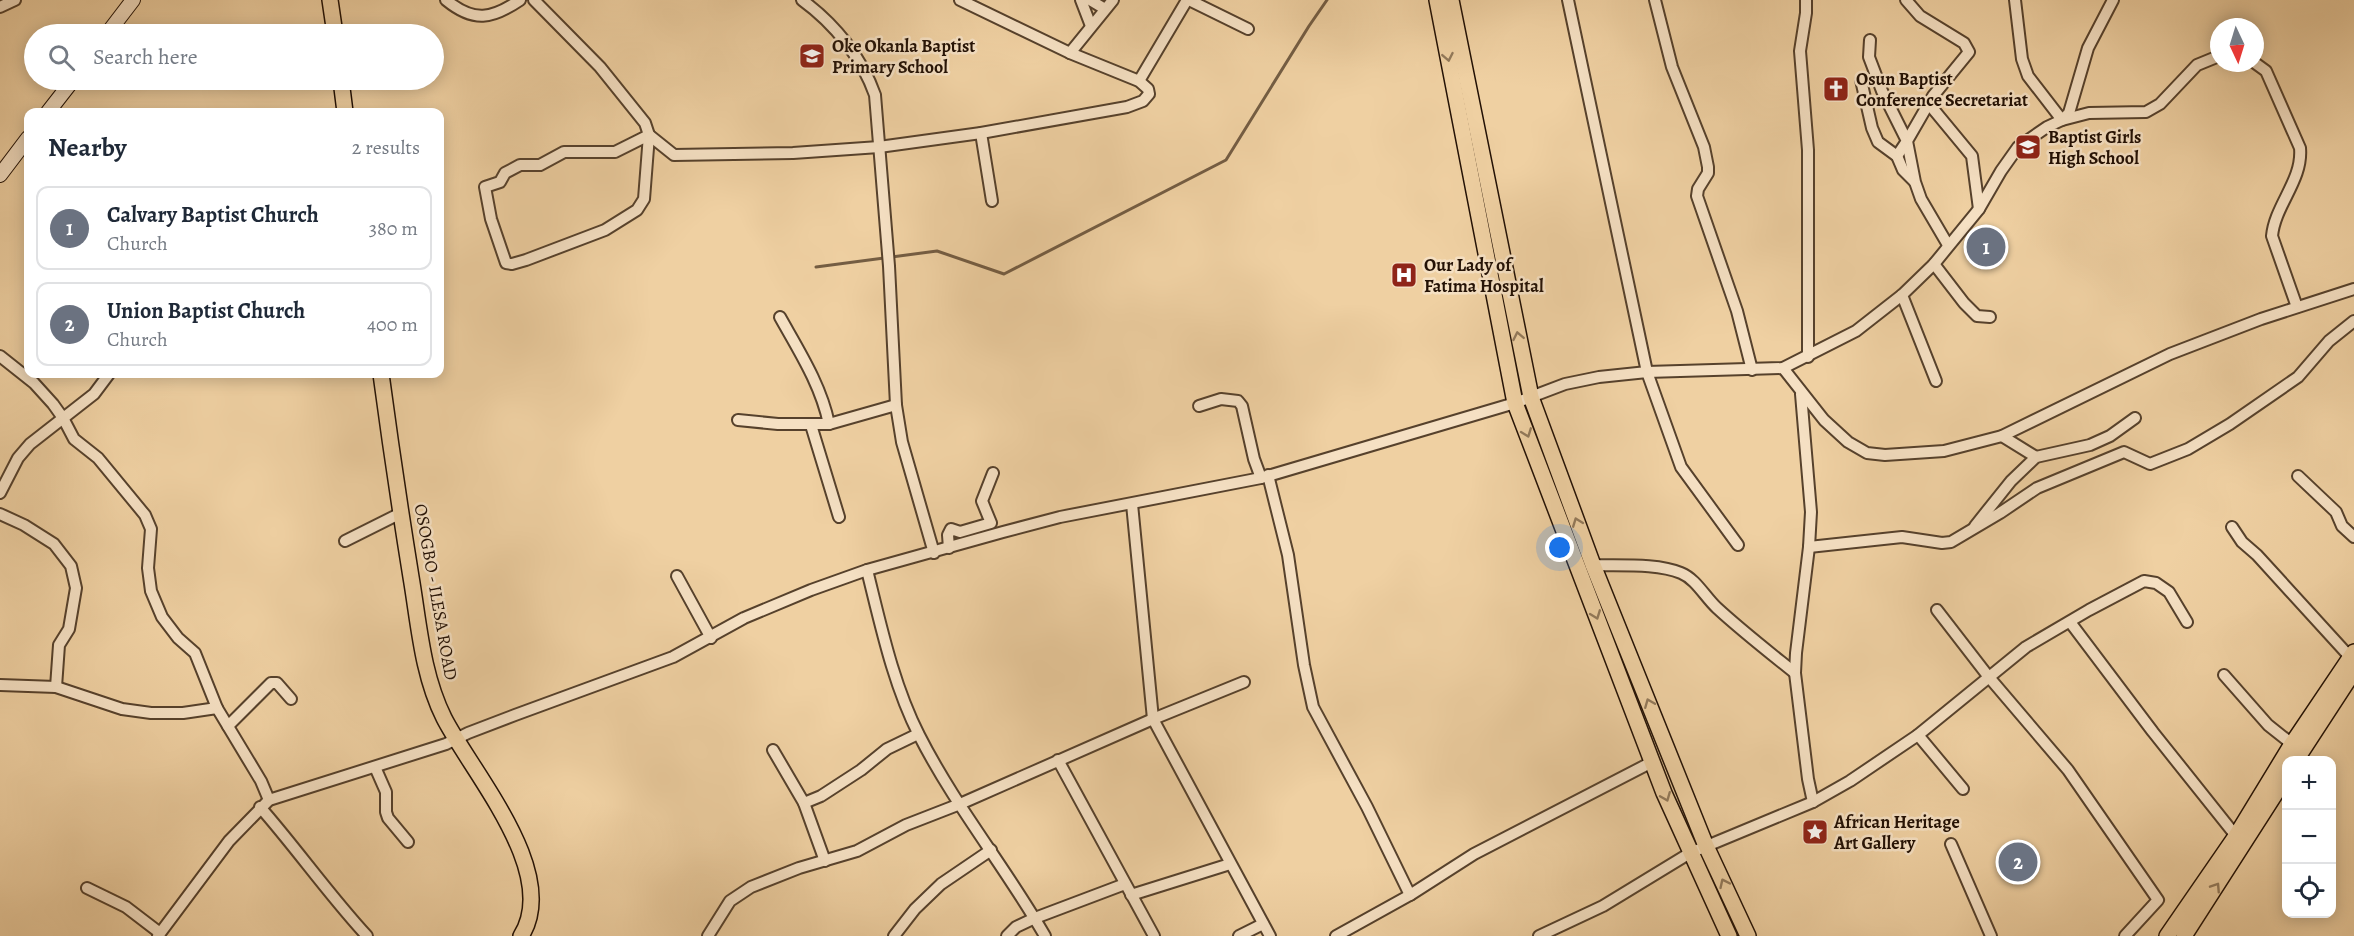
<!DOCTYPE html>
<meta charset="utf-8">
<style>
:root{--surface:#fff;--page:#f6f6f7;--text:#1f2937;--muted:#747a83;--line:#e0e1e3;--accent:#1a73e8}
body{margin:0;font-family:Alegreya,serif;background:var(--page);color:var(--text)}
.controls{position:absolute;right:18px;bottom:18px;display:grid;overflow:hidden;border-radius:12px;box-shadow:0 3px 15px #0003}
.controls button{width:54px;height:54px;display:grid;place-items:center;padding:0;border:0;border-bottom:2px solid var(--line);background:var(--surface);color:var(--text);font:30px sans-serif}
.compass{position:absolute;left:2210px;top:18px;width:54px;height:54px;border-radius:50%;background:var(--surface);box-shadow:0 3px 15px #0003;rotate:176deg}
.you{position:absolute;left:1560px;top:548px;width:21px;height:21px;margin:-15px;border:4px solid #fff;border-radius:50%;background:#1a73e8;box-shadow:0 0 0 9px #1a73e833}
.badge{display:grid;place-items:center;width:39px;height:39px;border-radius:50%;background:var(--accent);color:#fff;font-size:20px;font-weight:700}
.pin{position:absolute;translate:-50% -50%;border:3px solid #fff;box-shadow:0 2px 6px #0006}
.list{margin:0;padding:0;list-style:none}
h2{display:flex;justify-content:space-between;align-items:center;height:78px;margin:0;padding:0 24px;font-size:26px}
h2 small{font-size:20px;font-weight:400;color:var(--muted)}
.list li{display:grid;grid-template-columns:39px 1fr auto;gap:18px;align-items:center;box-sizing:border-box;height:84px;margin:0 12px 12px;padding:0 12px;border:2px solid var(--line);border-radius:12px}
.list b{display:block;font-size:22px;white-space:nowrap}
.list p{margin:0;font-size:20px;white-space:nowrap;color:var(--muted)}
.list em{font-size:20px;font-style:normal;color:var(--muted)}
.icon{flex:none;width:33px;height:33px;fill:none;stroke:currentColor;stroke-width:2;stroke-linecap:round;stroke-linejoin:round}
.map{position:relative;flex:none;width:2354px;height:936px;overflow:hidden}
.search{position:absolute;background:var(--surface);box-shadow:0 3px 15px #0003;left:24px;top:24px;width:420px;height:66px;display:flex;align-items:center;gap:15px;box-sizing:border-box;padding:0 21px;border-radius:33px;color:var(--muted);font-size:22px}
.panel{position:absolute;background:var(--surface);box-shadow:0 3px 15px #0003;left:24px;top:108px;width:420px;height:270px;border-radius:12px}
.map>svg:first-child{display:block}
.lines{fill:none;stroke-linecap:round;stroke-linejoin:round}
.stream{stroke:#745d43;stroke-width:3}
.street-casing{stroke:#56412c;stroke-width:14}
.secondary-casing{stroke:#231105;stroke-width:16}
.primary-casing{stroke:#231105;stroke-width:18}
.street{stroke:#f5e0c3;stroke-width:10}
.secondary{stroke:#f5e0c3;stroke-width:14}
.primary{stroke:#efd0a2;stroke-width:15}
.oneway{stroke:#937a5b}
.labels{text-anchor:middle;stroke-width:5;stroke-linejoin:round;paint-order:stroke}
.poi-label{font-size:18px;font-weight:bold;fill:#231105;stroke:#f5e0c3;text-anchor:start}
.street-label{font-size:18px;fill:#231105;stroke:#f5e0c3}
</style>
<div class="map">
<svg width="2354" height="936" viewBox="0 0 2354 936">
<rect width="100%" height="100%" fill="#efd0a2"/>
<filter id="stains"><feTurbulence type="fractalNoise" baseFrequency=".00333" numOctaves="4"/><feColorMatrix values="0 0 0 0 .2 0 0 0 0 .09 0 0 0 0 .02 0 0 0 .5 -.17"/></filter>
<radialGradient id="worn" r=".72"><stop offset=".6" stop-color="#630" stop-opacity="0"/><stop offset="1" stop-color="#630" stop-opacity=".3"/></radialGradient>
<g class="lines">
<path class="stream" d="M816 267 937 251 1004 274 1226 160 1309 26 1327 0"/>
<defs>
<g id="street">
<path d="M446 0C474 23 492 19 520 0"/>
<path d="M534 0 600 67 645 123 649 135 644 199 637 210 605 230 526 260 512 264 506 263 491 219 485 187 500 182 505 173 520 165H540L564 152H615L649 135"/>
<path d="M802 0C835 24 862 58 875 95L889 266 896 405 902 442 934 553"/>
<path d="M1081 0 1091 26"/>
<path d="M1090 0 1105 9"/>
<path d="M1189 0 1248 29"/>
<path d="M1568 0 1647 372 1681 467 1738 545"/>
<path d="M1655 0 1672 67 1704 147 1708 167V173L1698 189 1697 196 1737 311 1752 370"/>
<path d="M1806 0V13L1800 51 1808 150V357"/>
<path d="M1906 0 1920 16 1964 43 1969 52 1933 96 1907 141 1915 182 1921 199 1948 245"/>
<path d="M2015 0 2022 59 2028 76 2062 120 2089 113 2146 112 2160 104 2197 65 2219 56"/>
<path d="M0 7 15 0"/>
<path d="M1870 40 1869 57 1882 91 1907 141 1897 156"/>
<path d="M1070 53 1113 0"/>
<path d="M2255 63 2266 71 2300 148C2303 180 2275 205 2272 236L2297 307"/>
<path d="M1861 80 1872 128 1878 142 1897 156 1903 170 1914 181"/>
<path d="M1139 81 1187 0"/>
<path d="M1929 104 1972 156 1979 209"/>
<path d="M981 133 992 201"/>
<path d="M649 135 674 155 793 153 879 147 981 133 1127 107 1143 101 1149 94 1148 89 1139 81 1070 53 960 0"/>
<path d="M1934 264 1964 303 1977 316 1990 317"/>
<path d="M1902 295 1936 381"/>
<path d="M780 317C799 351 821 385 829 424"/>
<path d="M0 356 34 383 53 404 63 418 74 439 98 458 145 515 151 529 148 568 151 591 162 617 178 638 195 653 217 708 261 781 269 800"/>
<path d="M1783 368 1824 420 1848 442 1867 453 1885 455 1944 451 2002 436 2170 354 2261 319 2354 289"/>
<path d="M1801 394 1811 512 1809 547 1796 653 1795 673 1808 779 1813 802"/>
<path d="M1199 406 1221 399 1238 401 1242 406 1254 459 1261 478"/>
<path d="M738 420 778 424H829L896 405"/>
<path d="M811 425 839 517"/>
<path d="M2002 436 2036 457"/>
<path d="M1268 475 1288 555 1304 665 1313 707 1367 807 1410 895"/>
<path d="M2298 476 2336 512 2342 526 2354 537"/>
<path d="M0 493 18 458 30 444 94 394 109 374"/>
<path d="M1132 504 1153 719 1270 936"/>
<path d="M0 514 24 525 54 544 71 566 76 588 69 629 59 645 56 687"/>
<path d="M1975 526 2011 481 2036 457 2090 445 2110 436 2135 418"/>
<path d="M2232 527 2242 542 2257 555 2350 657"/>
<path d="M345 541 401 513"/>
<path d="M1809 547 1902 537 1942 543 1951 542 2000 513 2037 488 2124 452 2150 464 2188 449 2230 424 2298 377 2329 341 2354 321"/>
<path d="M949 548 948 535 951 529 960 532 991 523 982 501 993 473"/>
<path d="M1593 565C1619 566 1657 563 1681 573 1696 579 1705 597 1717 608 1742 631 1769 652 1795 673"/>
<path d="M867 570C881 626 893 684 919 735 955 806 1006 868 1045 936"/>
<path d="M677 576 711 638"/>
<path d="M1937 610 1988 676 2068 770 2158 900 2125 936"/>
<path d="M2070 622 2153 732 2236 836"/>
<path d="M2224 675 2268 725 2292 744"/>
<path d="M0 685 56 687 122 709 151 713H183L217 708"/>
<path d="M228 726 271 683H277L291 699"/>
<path d="M1918 735 1963 789"/>
<path d="M773 750 804 803 825 861"/>
<path d="M1058 760 1154 936"/>
<path d="M375 767 386 792V812L388 818 408 842"/>
<path d="M804 803 821 796 861 770 887 749 918 734"/>
<path d="M260 807C297 849 329 895 367 936"/>
<path d="M1951 844 1991 936"/>
<path d="M87 888 126 907 160 933"/>
<path d="M1131 895 1230 864"/>
<path d="M158 936 229 841 269 800 446 744 468 733 515 715 673 657 744 618 811 590 867 570 1003 532 1060 517 1261 478 1515 403 1565 384 1599 377 1647 372 1783 368 1856 331 1902 295 1934 264 1979 209 2001 171 2018 147 2047 127 2062 120 2069 113 2088 48 2113 0"/>
<path d="M708 936 730 901 751 887 799 868 857 851 906 825 960 804 1153 719 1244 682"/>
<path d="M894 936 915 909 941 884 991 850"/>
<path d="M1007 936 1016 927 1035 918 1125 884"/>
<path d="M1239 936 1263 924"/>
<path d="M1336 936 1410 895 1474 854 1652 762"/>
<path d="M1539 936 1603 906 1690 853 1813 802 1850 781 1918 735 2026 647 2089 610 2144 581 2156 583 2169 592 2187 622"/>
</g>
<g id="secondary">
<path d="M107 34 133 0"/>
<path d="M48 112 73 80"/>
<path d="M0 175 28 138"/>
</g>
<g id="primary">
<path d="M330 0 335 34"/>
<path d="M1437 0 1515 403 1664 793 1729 936"/>
<path d="M1451 0 1531 397 1593 565 1706 846 1748 936"/>
<path d="M341 80 345 112"/>
<path d="M381 374C390 441 400 509 411 577 419 624 422 674 444 718 472 773 561 873 521 936"/>
<path d="M2296 760 2354 671"/>
<path d="M2167 936 2236 836 2292 744 2354 652"/>
<path d="M2184 936 2286 777"/>
</g>
</defs>
<use href="#street" class="street-casing"/>
<use href="#secondary" class="secondary-casing"/>
<use href="#primary" class="primary-casing"/>
<use href="#street" class="street"/>
<use href="#secondary" class="secondary"/>
<use href="#primary" class="primary"/>
</g>
<defs><path id="oneway-chevron" d="M-2-3.5L2.5 0L-2 3.5" fill="none" stroke-width="1.6" stroke-linecap="round" stroke-linejoin="round" transform="scale(1.5)"/></defs>
<g class="oneway">
<use href="#oneway-chevron" transform="translate(1448 57) rotate(79)"/>
<use href="#oneway-chevron" transform="translate(1518 336) rotate(-101)"/>
<use href="#oneway-chevron" transform="translate(1527 433) rotate(69)"/>
<use href="#oneway-chevron" transform="translate(1577 522) rotate(-111)"/>
<use href="#oneway-chevron" transform="translate(1596 615) rotate(69)"/>
<use href="#oneway-chevron" transform="translate(1649 703) rotate(-112)"/>
<use href="#oneway-chevron" transform="translate(1666 797) rotate(68)"/>
<use href="#oneway-chevron" transform="translate(1724 883) rotate(-115)"/>
<use href="#oneway-chevron" transform="translate(2216 887) rotate(-57)"/>
</g>
<defs>
<symbol id="school-square" viewBox="-11 -11 22 22"><rect x="-9" y="-9" width="18" height="18" rx="4" fill="#8f2418" stroke="#f5e0c3"/><path d="M0-5L7-2L0 1L-7-2ZM-4 1L0 2.5L4 1V4Q0 6-4 4Z" fill="#fff"/></symbol>
<symbol id="church-square" viewBox="-11 -11 22 22"><rect x="-9" y="-9" width="18" height="18" rx="4" fill="#8f2418" stroke="#f5e0c3"/><path d="M-1.2-6h2.4v3.5h3.3v2.4h-3.3V6h-2.4V-.1h-3.3v-2.4h3.3Z" fill="#fff"/></symbol>
<symbol id="hospital-square" viewBox="-11 -11 22 22"><rect x="-9" y="-9" width="18" height="18" rx="4" fill="#8f2418" stroke="#f5e0c3"/><path d="M-5-5h3v3.5h4V-5h3V5h-3V1.5h-4V5h-3Z" fill="#fff"/></symbol>
<symbol id="sight-square" viewBox="-11 -11 22 22"><rect x="-9" y="-9" width="18" height="18" rx="4" fill="#8f2418" stroke="#f5e0c3"/><path d="M0-6L1.8-2.2L6-1.7L2.9 1.2L3.7 5.4L0 3.3L-3.7 5.4L-2.9 1.2L-6-1.7L-1.8-2.2Z" fill="#fff"/></symbol>
</defs>
<g fill-rule="evenodd">
<use href="#school-square" x="797" y="41" width="30" height="30"/>
<use href="#church-square" x="1821" y="74" width="30" height="30"/>
<use href="#school-square" x="2013" y="132" width="30" height="30"/>
<use href="#hospital-square" x="1389" y="260" width="30" height="30"/>
<use href="#sight-square" x="1800" y="817" width="30" height="30"/>
</g>
<g class="labels">
<g class="poi-label">
<text x="832" y="52">Oke Okanla Baptist<tspan x="832" dy="21">Primary School</tspan></text>
<text x="1856" y="85">Osun Baptist<tspan x="1856" dy="21">Conference Secretariat</tspan></text>
<text x="2048" y="143">Baptist Girls<tspan x="2048" dy="21">High School</tspan></text>
<text x="1424" y="271">Our Lady of<tspan x="1424" dy="21">Fatima Hospital</tspan></text>
<text x="1834" y="828">African Heritage<tspan x="1834" dy="21">Art Gallery</tspan></text>
</g>
<g class="street-label">
<text transform="translate(436 592) rotate(80)" y="6">OSOGBO - ILESA ROAD</text>
</g>
</g>
<rect width="100%" height="100%" filter="url(#stains)"/>
<rect width="100%" height="100%" fill="url(#worn)"/>
</svg>
<div class="controls">
<button>+</button>
<button>−</button>
<button><svg class="icon" aria-label="locate" viewBox="0 0 24 24"><circle cx="12" cy="12" r="6"/><path d="M12 2v4M12 18v4M2 12h4M18 12h4"/></svg></button>
</div>
<svg class="compass" viewBox="-18 -18 36 36"><path d="M0-13l5 13h-10z" fill="#e53935"/><path d="M0 13l5-13h-10z" fill="#747a83"/></svg>
<div class="you"></div>
<div class="pin badge" style="left:1986px;top:247px;background:#6b7280">1</div>
<div class="pin badge" style="left:2018px;top:862px;background:#6b7280">2</div>
<div class="search"><svg class="icon" aria-label="search" viewBox="0 0 24 24"><circle cx="10" cy="10" r="6"/><path d="M15 15l6 6"/></svg>Search here</div>
<section class="panel">
<h2>Nearby<small>2 results</small></h2>
<ul class="list">
<li><span class="badge" style="background:#6b7280">1</span><div><b>Calvary Baptist Church</b><p>Church</p></div><em>380 m</em></li>
<li><span class="badge" style="background:#6b7280">2</span><div><b>Union Baptist Church</b><p>Church</p></div><em>400 m</em></li>
</ul>
</section>
</div>
